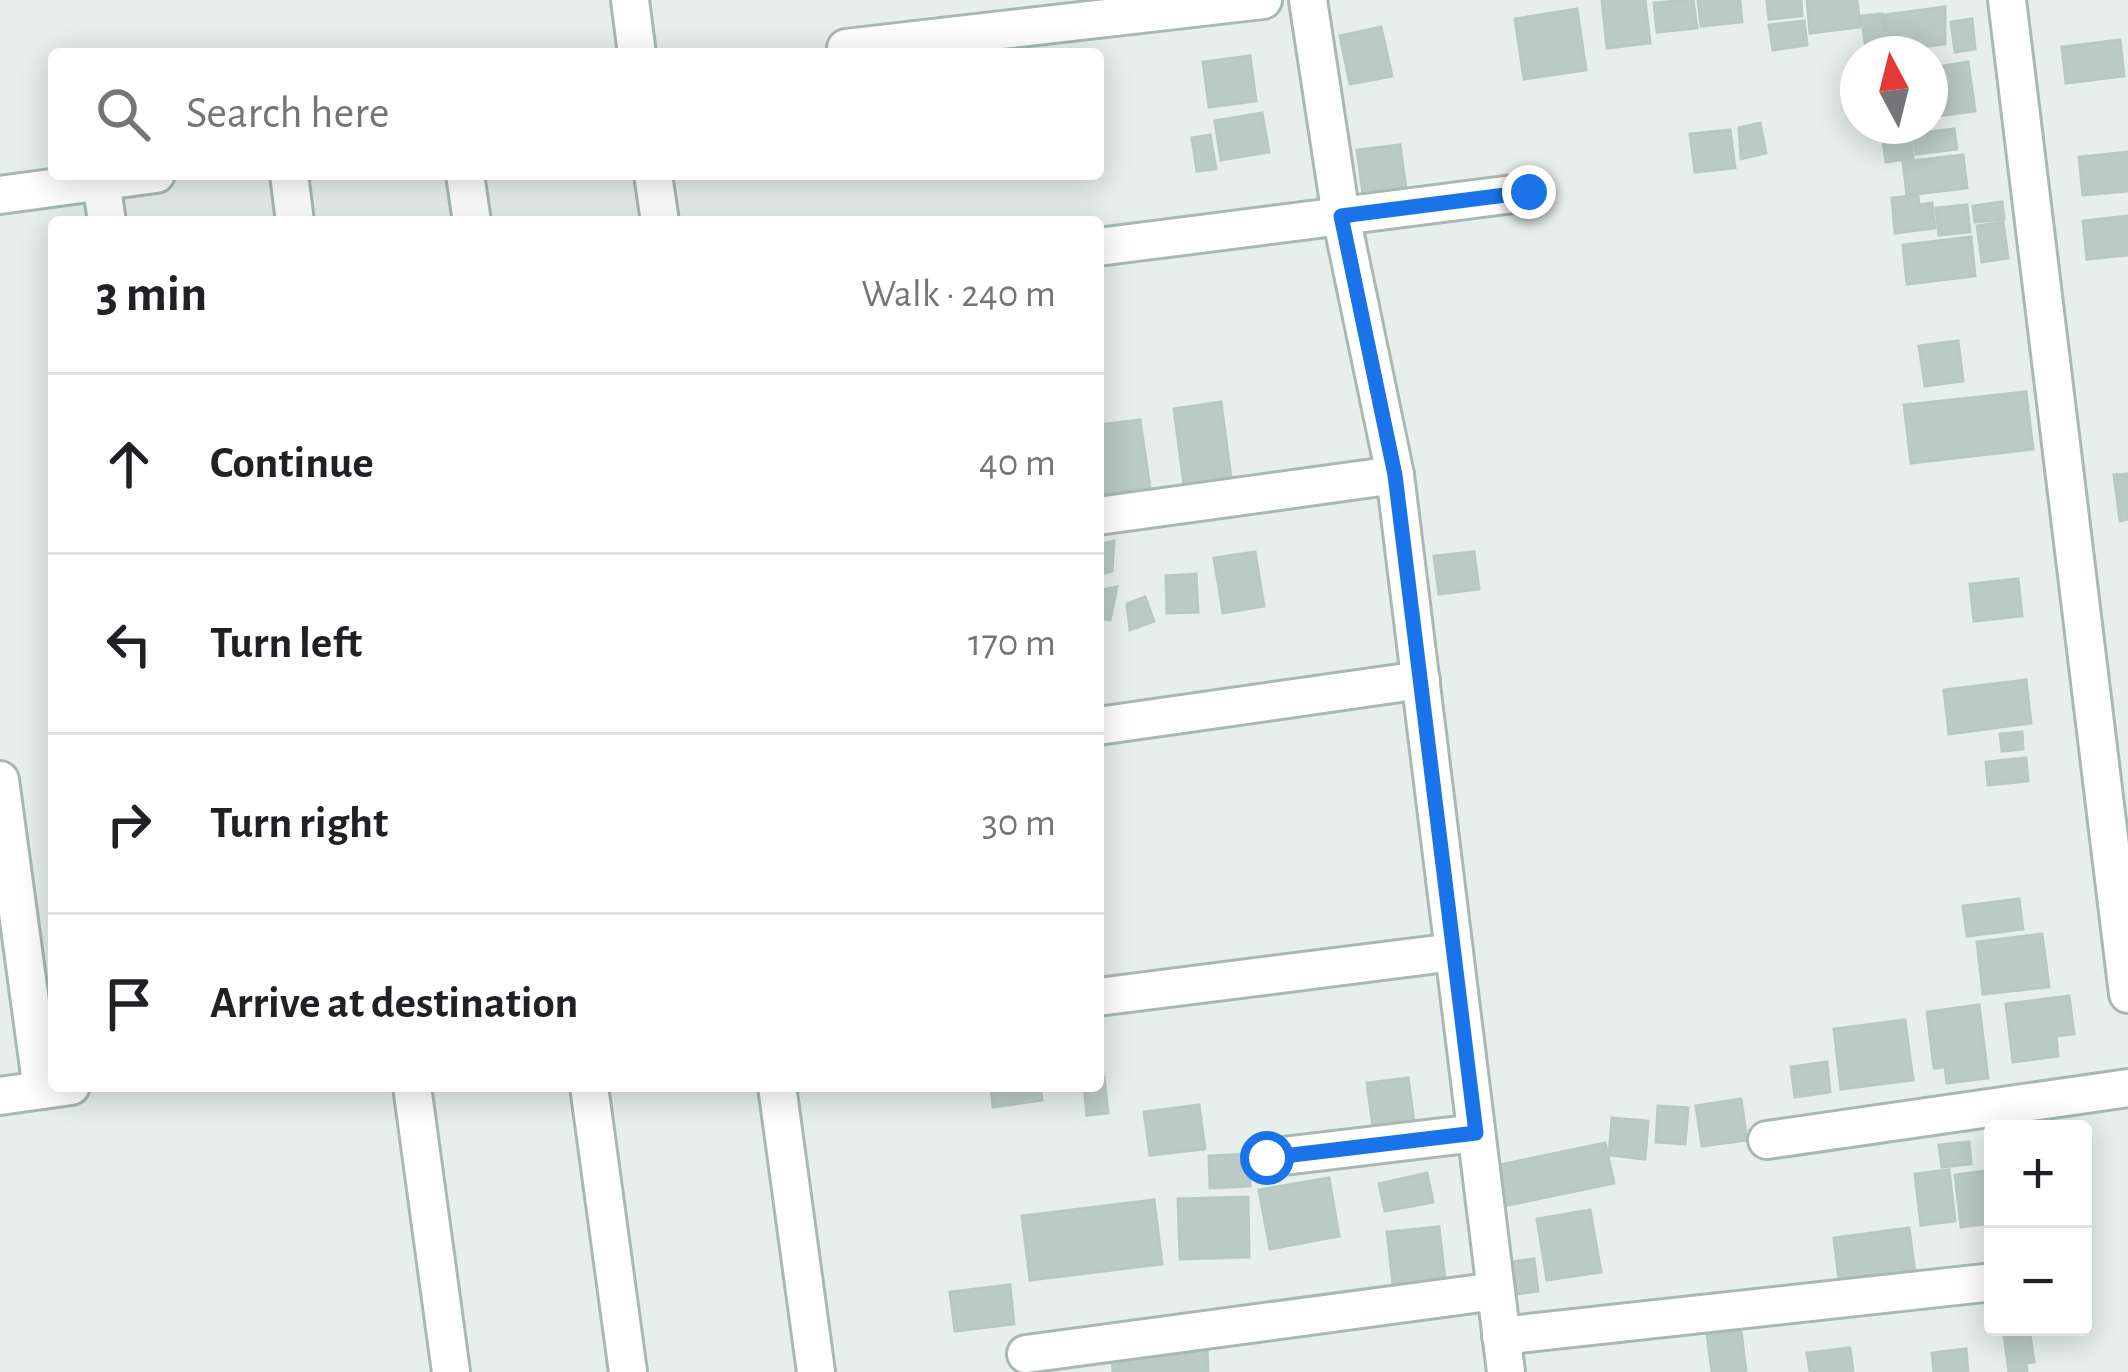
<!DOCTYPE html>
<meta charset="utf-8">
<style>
:root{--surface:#fff;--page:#f2f2f2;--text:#202124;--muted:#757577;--line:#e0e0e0}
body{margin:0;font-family:"Alegreya Sans",sans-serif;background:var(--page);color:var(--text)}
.controls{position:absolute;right:36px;bottom:36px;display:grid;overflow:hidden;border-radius:12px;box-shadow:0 6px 30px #0003}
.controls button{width:108px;height:108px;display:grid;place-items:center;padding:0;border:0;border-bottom:3px solid var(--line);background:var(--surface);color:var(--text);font:60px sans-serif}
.compass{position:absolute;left:1840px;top:36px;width:108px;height:108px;border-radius:50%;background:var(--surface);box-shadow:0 6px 30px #0003;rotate:353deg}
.stop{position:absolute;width:36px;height:36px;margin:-27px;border:9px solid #1a73e8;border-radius:50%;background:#fff}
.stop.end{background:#1a73e8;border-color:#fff;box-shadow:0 3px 12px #0008}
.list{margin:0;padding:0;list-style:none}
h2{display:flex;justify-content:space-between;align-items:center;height:156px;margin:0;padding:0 48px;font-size:51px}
h2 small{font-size:39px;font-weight:400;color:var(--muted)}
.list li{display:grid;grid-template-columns:78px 1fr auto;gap:36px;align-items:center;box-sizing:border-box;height:180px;padding:0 48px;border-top:3px solid var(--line)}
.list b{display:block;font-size:45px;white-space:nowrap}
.list em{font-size:39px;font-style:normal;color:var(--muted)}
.icon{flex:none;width:66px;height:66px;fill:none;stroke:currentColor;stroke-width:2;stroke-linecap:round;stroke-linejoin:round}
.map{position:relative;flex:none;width:2128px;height:1372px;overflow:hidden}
.search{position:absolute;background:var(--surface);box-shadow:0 6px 30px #0003;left:48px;top:48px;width:1056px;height:132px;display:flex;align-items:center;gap:30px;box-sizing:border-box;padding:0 42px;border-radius:12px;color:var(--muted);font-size:45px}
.panel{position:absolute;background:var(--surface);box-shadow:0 6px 30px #0003;left:48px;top:216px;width:1056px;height:876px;border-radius:12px}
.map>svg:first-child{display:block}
.building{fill:#bbcac4;stroke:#b8c9c2;stroke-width:3}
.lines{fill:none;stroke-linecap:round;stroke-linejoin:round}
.minor-casing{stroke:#a8b8b2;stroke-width:42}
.minor{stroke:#fff;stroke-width:36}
.route{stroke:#1a73e8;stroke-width:15}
</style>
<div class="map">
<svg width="2128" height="1372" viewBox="0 0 2128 1372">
<rect width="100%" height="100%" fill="#e6efeb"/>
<g class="building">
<path d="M1602 0H1645L1650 43 1607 48Z"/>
<path d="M1693 0 1697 28 1657 32 1654 3Z"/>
<path d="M1698 0H1740L1742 22 1701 26Z"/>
<path d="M1767 0H1801L1802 16 1769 19Z"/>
<path d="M1807 0H1857L1860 27 1810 33Z"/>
<path d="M1945 7V44L1922 47 1923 54H1890L1884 15Z"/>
<path d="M1577 9 1586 70 1524 79 1515 19Z"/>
<path d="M1882 14 1888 54H1867L1861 16Z"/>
<path d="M1972 19 1975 49 1955 52 1951 22Z"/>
<path d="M1804 21 1807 45 1773 50 1769 25Z"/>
<path d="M1381 27 1392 76 1350 84 1340 36Z"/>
<path d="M2120 40 2124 76 2066 83 2062 47Z"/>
<path d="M1250 56 1256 101 1209 107 1203 62Z"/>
<path d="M1968 62 1975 111 1930 117V68Z"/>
<path d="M1262 113 1269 152 1221 160 1215 121Z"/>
<path d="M1760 123 1766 153 1741 159 1739 128Z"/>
<path d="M1881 126H1909L1913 158 1886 162Z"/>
<path d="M1954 129 1957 149 1916 154 1913 134Z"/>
<path d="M1730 130 1735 168 1695 172 1690 134Z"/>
<path d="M1210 135 1216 169 1197 171 1192 138Z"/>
<path d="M1400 145 1406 189 1363 194 1357 150Z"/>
<path d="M2128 152V191L2083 195 2079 157Z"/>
<path d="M1963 155 1967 188 1907 195 1903 162Z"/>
<path d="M1918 195 1919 205 1932 203 1935 228 1895 233 1892 198Z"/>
<path d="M2002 202 2004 219 1975 222 1973 206Z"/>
<path d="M1967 205 1970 232 1939 235 1936 208Z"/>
<path d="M2128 216V255L2087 259 2083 221Z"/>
<path d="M2003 222 2008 258 1982 262 1977 226Z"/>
<path d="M1971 237 1975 276 1907 284 1903 245Z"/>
<path d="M1958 341 1963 381 1925 386 1919 346Z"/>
<path d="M2026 392 2033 449 1911 463 1904 405Z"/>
<path d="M1221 402 1231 478 1184 485 1174 409Z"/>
<path d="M1140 420 1150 488 1098 495V425Z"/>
<path d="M2128 474V519L2120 521 2114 475Z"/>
<path d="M1114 541 1112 571 1098 575V545Z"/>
<path d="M1255 552 1264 606 1223 613 1214 558Z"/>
<path d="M1474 552 1479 589 1439 594 1434 556Z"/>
<path d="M1196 574 1198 612 1167 613 1166 576Z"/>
<path d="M2018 579 2022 616 1974 621 1970 584Z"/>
<path d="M1117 587 1110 620 1098 618V591Z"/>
<path d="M1145 597 1154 621 1130 630 1127 604Z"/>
<path d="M2026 680 2031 723 1949 734 1944 690Z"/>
<path d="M2022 732 2023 749 2002 751 2000 734Z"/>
<path d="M2026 758 2028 781 1988 785 1986 762Z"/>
<path d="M2019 899 2023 929 1967 936 1963 906Z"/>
<path d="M2042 934 2049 987 1983 994 1977 942Z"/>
<path d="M2069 996 2074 1034 2056 1036 2058 1056 2013 1062 2006 1004Z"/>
<path d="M1979 1005 1988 1078 1947 1083 1945 1067 1934 1068 1927 1012Z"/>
<path d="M1905 1020 1913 1080 1841 1089 1834 1029Z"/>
<path d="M1827 1062 1830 1092 1795 1097 1791 1067Z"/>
<path d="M1104 1077 1108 1113 1087 1115 1084 1086H1098V1078Z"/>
<path d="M1408 1078 1414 1122 1373 1127 1367 1083Z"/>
<path d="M991 1086H1040L1042 1100 993 1107Z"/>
<path d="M1741 1099 1747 1140 1702 1146 1696 1106Z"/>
<path d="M1199 1105 1205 1149 1150 1155 1144 1112Z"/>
<path d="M1658 1106 1688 1108 1685 1144 1656 1142Z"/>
<path d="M1612 1118 1648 1121 1645 1159 1609 1155Z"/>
<path d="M1969 1142 1971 1164 1942 1167 1939 1145Z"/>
<path d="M1605 1143 1614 1183 1499 1207 1490 1167Z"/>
<path d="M1249 1154 1250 1186 1210 1188 1209 1156Z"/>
<path d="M1949 1170 1955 1221 1921 1225 1915 1174Z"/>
<path d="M1993 1170V1223L1961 1227 1955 1175Z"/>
<path d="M1427 1173 1433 1202 1385 1211 1379 1184Z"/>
<path d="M1329 1178 1339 1236 1270 1249 1259 1190Z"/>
<path d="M1248 1197 1249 1257 1180 1259 1178 1199Z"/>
<path d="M1154 1200 1162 1264 1030 1280 1022 1216Z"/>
<path d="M1590 1210 1601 1272 1547 1280 1537 1219Z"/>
<path d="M1439 1227 1446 1288 1394 1293 1387 1232Z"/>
<path d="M1909 1228 1916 1280 1840 1289 1834 1238Z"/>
<path d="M1534 1259 1538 1291 1509 1295 1504 1263Z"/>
<path d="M1010 1285 1014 1324 955 1331 950 1292Z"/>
<path d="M2003 1327H2029L2034 1362 2026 1363 2027 1372H2009Z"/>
<path d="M1741 1331 1746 1372H1712L1707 1334Z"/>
<path d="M1207 1347 1208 1372H1113L1112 1351Z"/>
<path d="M1850 1348 1853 1372H1810L1807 1353Z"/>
<path d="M1966 1349 1968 1372H1934L1932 1353Z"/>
</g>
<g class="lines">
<defs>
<g id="minor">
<path d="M630 0 637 54"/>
<path d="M1308 0 1341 216 1395 475 1506 1372"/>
<path d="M2007 0 2128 994"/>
<path d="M846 48 1263 0"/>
<path d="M289 174 295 222"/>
<path d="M465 174 472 222"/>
<path d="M653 174 660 222"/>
<path d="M101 181 107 222"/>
<path d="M0 195 156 174"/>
<path d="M1098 247 1529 192"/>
<path d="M1098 516 1395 475"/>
<path d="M1098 726 1421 680"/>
<path d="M0 780 42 1090"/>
<path d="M1098 997 1454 952"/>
<path d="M412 1086 451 1372"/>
<path d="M589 1086 628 1372"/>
<path d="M777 1086 816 1372"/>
<path d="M0 1096 71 1086"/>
<path d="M1767 1140 2128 1088"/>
<path d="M1267 1158 1476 1133"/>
<path d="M1501 1336 1993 1282"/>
<path d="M1026 1354 1496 1291"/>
</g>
</defs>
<use href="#minor" class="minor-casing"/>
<use href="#minor" class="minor"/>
</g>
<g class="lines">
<path class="route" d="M1267 1158 1476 1133 1395 475 1341 216 1529 192"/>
</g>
</svg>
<div class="controls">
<button>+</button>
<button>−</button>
</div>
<svg class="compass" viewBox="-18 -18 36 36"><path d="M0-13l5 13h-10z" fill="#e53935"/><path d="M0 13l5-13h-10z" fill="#757577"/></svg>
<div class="stop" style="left:1267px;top:1158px"></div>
<div class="stop end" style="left:1529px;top:192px"></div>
<div class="search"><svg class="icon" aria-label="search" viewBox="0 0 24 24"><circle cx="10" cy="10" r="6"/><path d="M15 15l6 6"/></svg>Search here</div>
<section class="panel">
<h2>3 min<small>Walk · 240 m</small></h2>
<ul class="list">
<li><svg class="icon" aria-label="ahead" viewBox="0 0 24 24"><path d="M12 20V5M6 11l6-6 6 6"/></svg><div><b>Continue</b></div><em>40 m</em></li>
<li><svg class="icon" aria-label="left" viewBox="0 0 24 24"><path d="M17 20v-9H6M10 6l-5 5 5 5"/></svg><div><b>Turn left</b></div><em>170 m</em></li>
<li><svg class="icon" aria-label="right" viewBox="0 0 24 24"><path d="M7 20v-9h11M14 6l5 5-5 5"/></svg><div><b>Turn right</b></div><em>30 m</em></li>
<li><svg class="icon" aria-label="arrive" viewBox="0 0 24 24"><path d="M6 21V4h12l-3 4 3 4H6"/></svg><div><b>Arrive at destination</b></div></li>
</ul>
</section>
</div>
